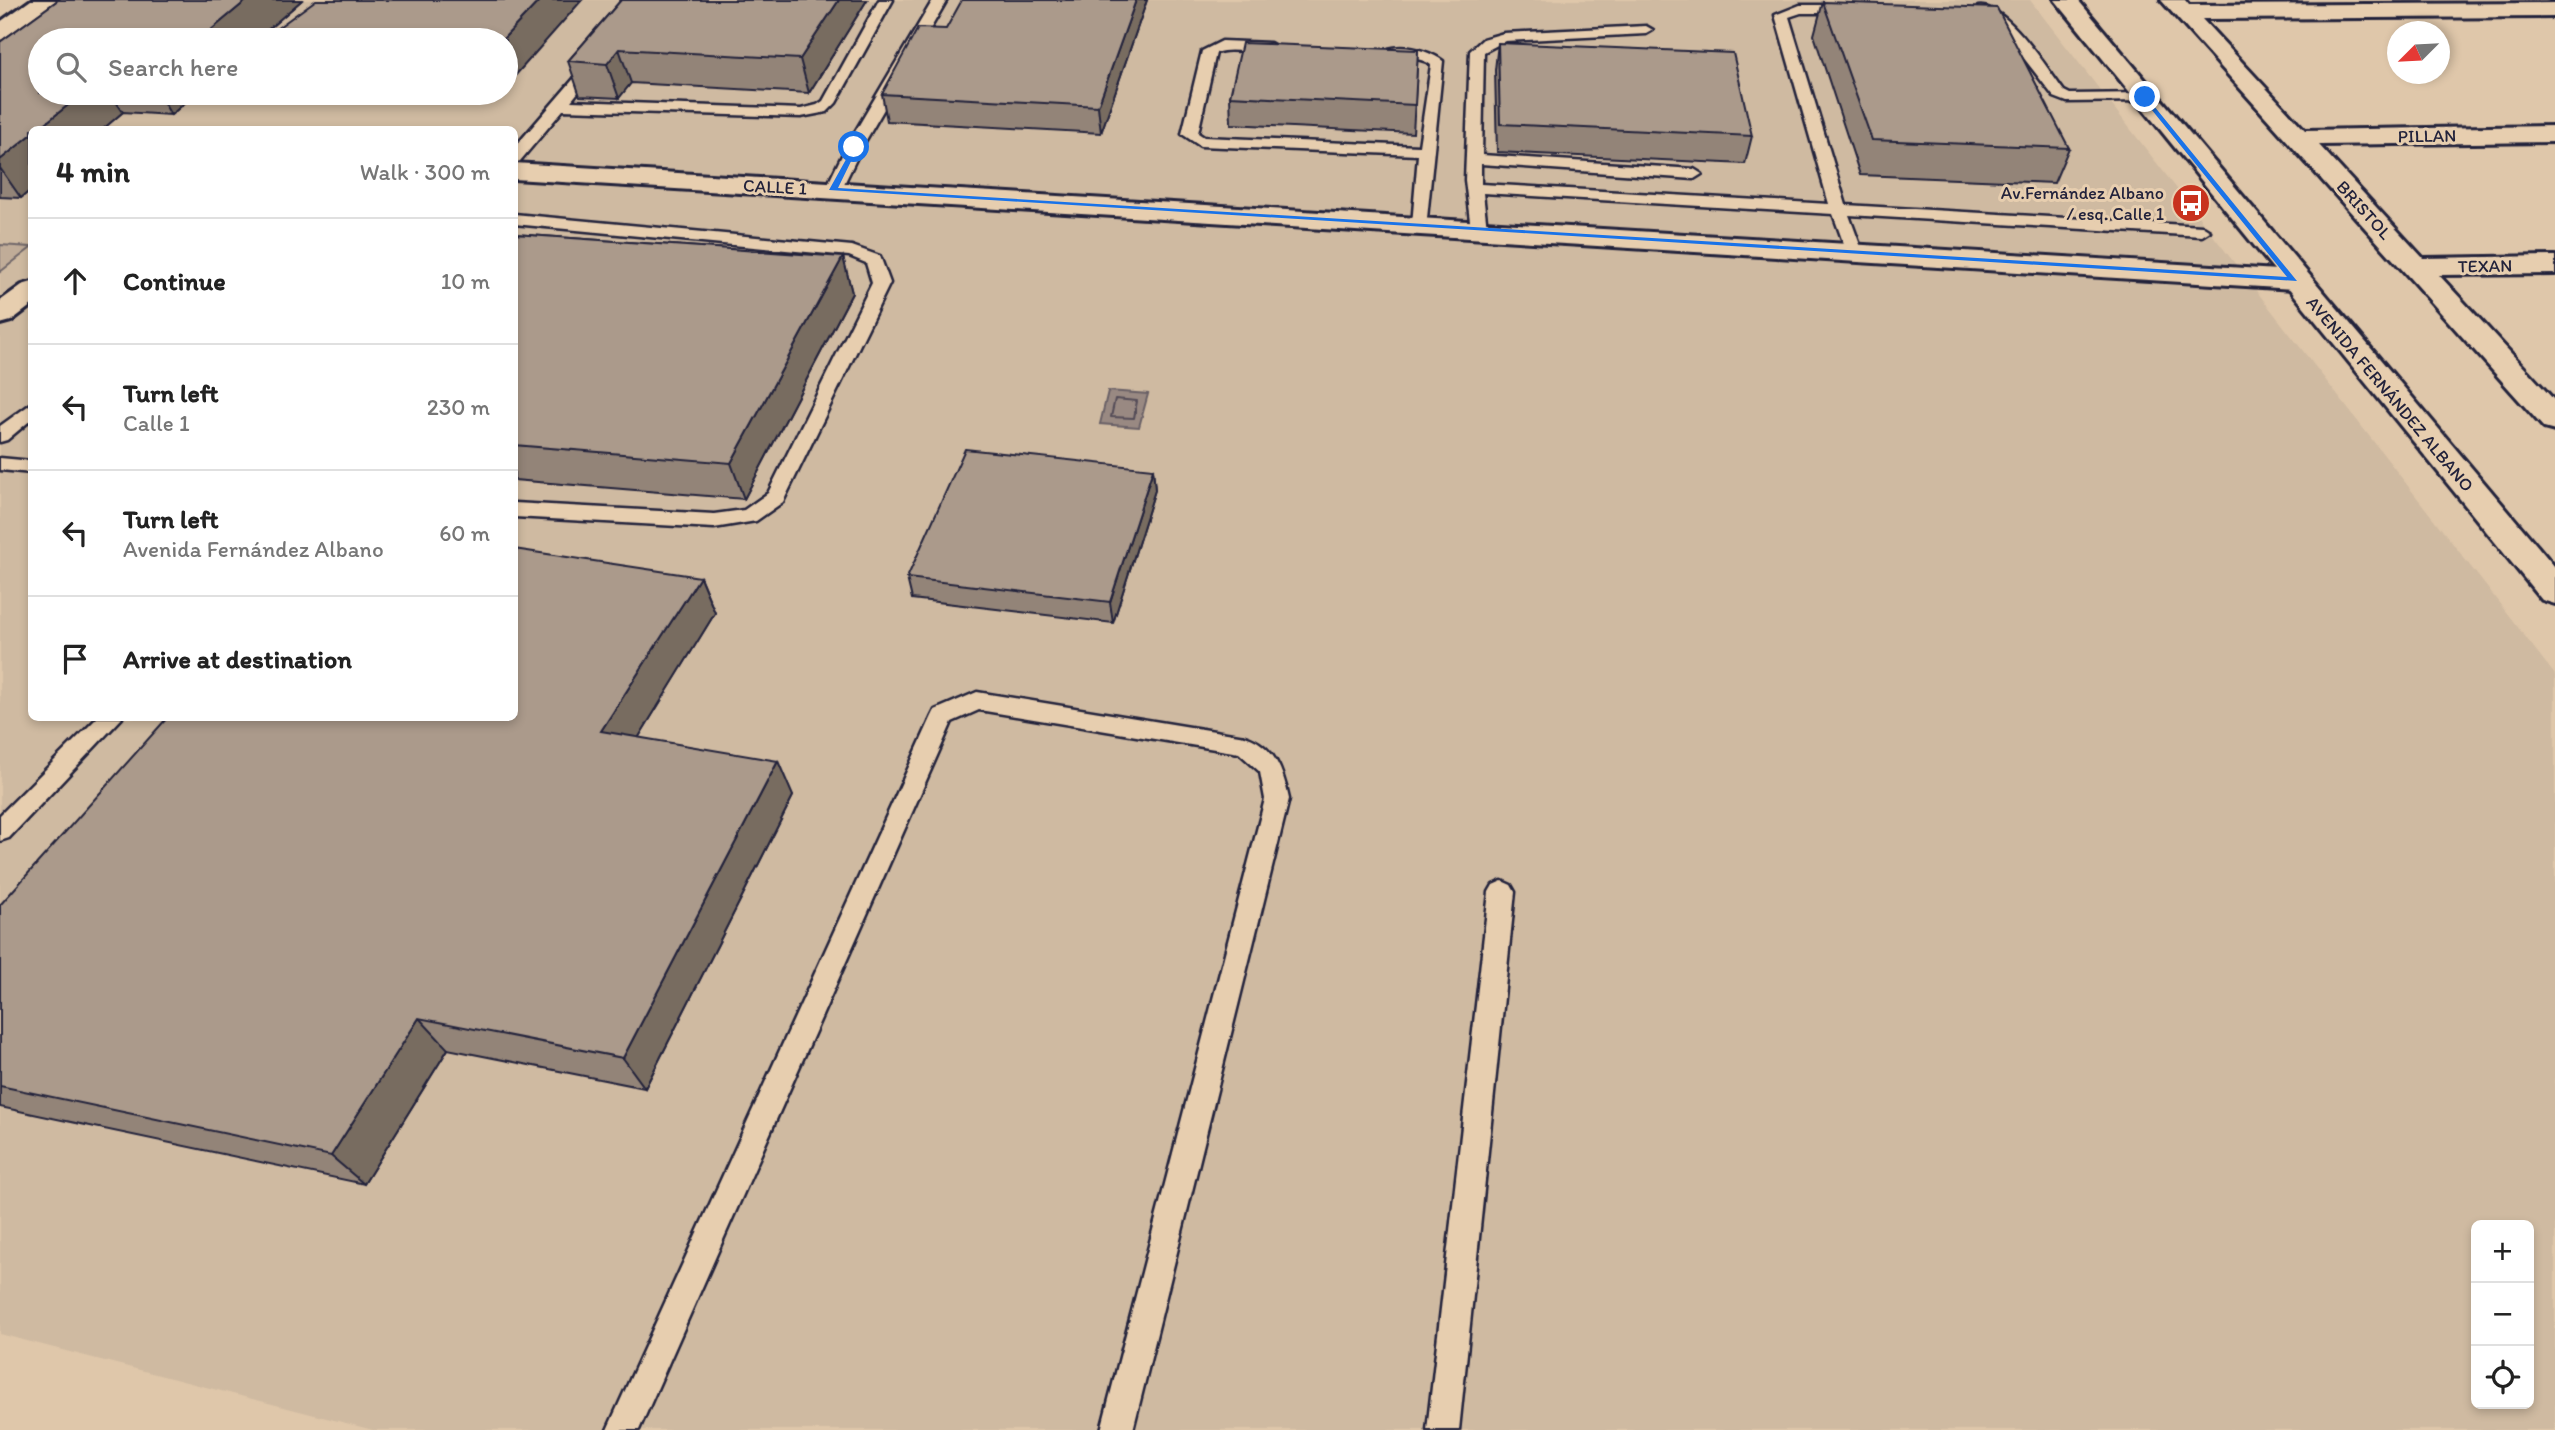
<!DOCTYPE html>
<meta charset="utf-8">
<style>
:root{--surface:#fff;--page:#f2f2f2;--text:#222;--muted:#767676;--line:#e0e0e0}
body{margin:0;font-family:Itim,sans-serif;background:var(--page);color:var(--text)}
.controls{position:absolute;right:21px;bottom:21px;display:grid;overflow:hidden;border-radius:10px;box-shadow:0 4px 10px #0003}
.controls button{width:63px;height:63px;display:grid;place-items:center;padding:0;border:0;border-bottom:2px solid var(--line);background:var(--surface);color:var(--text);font:35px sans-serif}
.compass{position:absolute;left:2387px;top:21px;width:63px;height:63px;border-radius:50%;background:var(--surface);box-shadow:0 4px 10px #0003;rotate:246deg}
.stop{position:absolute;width:21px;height:21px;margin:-16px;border:5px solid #1a73e8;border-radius:50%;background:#fff}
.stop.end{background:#1a73e8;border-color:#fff;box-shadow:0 2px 7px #0008}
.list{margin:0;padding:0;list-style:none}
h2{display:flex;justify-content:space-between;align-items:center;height:91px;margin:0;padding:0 28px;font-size:30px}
h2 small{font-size:23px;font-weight:400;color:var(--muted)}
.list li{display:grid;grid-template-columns:46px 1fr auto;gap:21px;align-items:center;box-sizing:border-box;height:126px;padding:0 28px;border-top:2px solid var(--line)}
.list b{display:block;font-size:26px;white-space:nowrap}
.list p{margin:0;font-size:23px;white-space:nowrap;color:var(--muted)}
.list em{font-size:23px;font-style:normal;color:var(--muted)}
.icon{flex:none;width:38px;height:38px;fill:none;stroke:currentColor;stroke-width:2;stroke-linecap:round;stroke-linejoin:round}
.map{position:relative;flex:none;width:2555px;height:1430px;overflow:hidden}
.search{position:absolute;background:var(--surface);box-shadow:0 4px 10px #0003;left:28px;top:28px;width:490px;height:77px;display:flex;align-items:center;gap:18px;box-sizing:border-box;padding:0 24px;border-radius:38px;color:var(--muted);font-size:26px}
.panel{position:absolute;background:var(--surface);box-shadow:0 4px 10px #0003;left:28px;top:126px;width:490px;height:595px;border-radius:10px}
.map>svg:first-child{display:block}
.built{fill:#cfbaa1;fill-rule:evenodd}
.green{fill:#c0ac98;stroke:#71676a;stroke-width:2}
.water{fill:#998982;stroke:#696066;stroke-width:2}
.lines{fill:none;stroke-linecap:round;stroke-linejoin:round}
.shore{stroke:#524b57;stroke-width:2}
.lane-casing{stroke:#22223b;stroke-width:5}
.street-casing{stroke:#22223b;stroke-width:6}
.secondary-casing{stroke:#22223b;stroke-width:6}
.lane{fill:#e7ceaf;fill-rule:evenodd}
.street{fill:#e7ceaf;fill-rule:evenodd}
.secondary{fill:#e7ceaf;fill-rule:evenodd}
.wall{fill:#938478;stroke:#22223b;stroke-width:2}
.shaded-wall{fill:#786c61;stroke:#22223b;stroke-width:2}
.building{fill:#ab9a8b;stroke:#22223b;stroke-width:2}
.route{fill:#1a73e8}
.labels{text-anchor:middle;stroke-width:6;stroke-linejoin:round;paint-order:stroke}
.far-street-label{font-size:18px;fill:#22223b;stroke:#e7ceaf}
.far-poi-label{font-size:18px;fill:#22223b;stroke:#e7ceaf;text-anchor:end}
</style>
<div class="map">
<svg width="2555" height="1430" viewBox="0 0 2555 1430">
<rect width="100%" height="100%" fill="#dfc7aa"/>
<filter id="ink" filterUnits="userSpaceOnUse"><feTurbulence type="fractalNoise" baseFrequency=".0143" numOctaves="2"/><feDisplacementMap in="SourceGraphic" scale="14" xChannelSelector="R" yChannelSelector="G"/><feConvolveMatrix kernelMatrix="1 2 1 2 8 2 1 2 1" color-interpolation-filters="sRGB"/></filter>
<g filter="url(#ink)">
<path class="built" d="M87 0H2030L2555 675V1430H373L0 1334V272L31 248 32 718H514V130H32L31 247 0 245V65ZM40 40H506V93H40ZM2476 1225H2529V1404H2476Z"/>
<path class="green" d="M0 245 31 247V248L0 272Z"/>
<path class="water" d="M1108 391 1148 394 1139 427 1100 424Z"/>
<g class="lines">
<path class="shore" d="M1115 399 1137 401 1134 418 1111 417Z"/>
<defs>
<g id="lane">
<path d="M879 0H893L836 103 827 112 801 117 563 110 520 161 514 163V148L590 60 595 59 602 63 571 101 801 109 817 105 823 101Z"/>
<path d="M933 0H947L862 147 841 190 839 193H827L825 190 846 147Z"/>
<path d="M1800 5H1851L1858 9 1851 13H1801L1789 17 1846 205 2202 226 2210 231 2202 236 1849 215 1863 253 1855 258 1847 253 1833 214 1483 193 1487 229 1479 234 1471 229 1465 180 1470 51 1483 39 1504 33 1646 26 1653 30 1646 34 1505 41 1484 52 1482 155 1694 169 1702 174 1694 179 1481 164V184L1829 204 1775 15Z"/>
<path d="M1978 7C2006 2 2048 70 2064 91L2070 94 2145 93 2152 97 2145 101 2067 102 2054 97 1995 21 1978 13Z"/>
<path d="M1222 41 1270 43 1277 47C1263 59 1234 45 1216 53L1198 133 1204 137 1419 146 1431 65C1414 52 1394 64 1381 53 1396 41 1429 50 1443 61L1426 228 1420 230 1412 225 1418 155 1200 146 1182 134 1202 51Z"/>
<path d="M514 214 852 246 880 256 890 283 783 502 756 521 714 528 514 517V503L714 514 744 510 768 493 872 283 866 263 849 256 514 224Z"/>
<path d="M32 403V419L7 440 0 442V426Z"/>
<path d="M0 458 32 461V473L0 470Z"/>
<path d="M977 692 1245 736C1275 746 1283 771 1289 799L1133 1430H1101L1265 799 1260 772 1239 753 979 710 952 722 639 1430H607L932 716 935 710Z"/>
<path d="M97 718H122L9 838 0 841V815Z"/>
<path d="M1502 881 1511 885 1515 892 1459 1430H1427L1489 892 1493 885Z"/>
</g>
<g id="street">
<path d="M31 0H57L8 38 0 40V22Z"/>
<path d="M2161 0H2185L2189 5 2555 3V17L2202 19 2305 130 2555 126V142L2319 145 2423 258 2555 256V274L2439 275 2555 401V431L2544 428Z"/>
<path d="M514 163 2294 271 2304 274 2309 280 2304 286 2294 289 514 179Z"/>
<path d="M32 282V305L11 321 0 324V301L22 285Z"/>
</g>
<path id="secondary" d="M2055 0H2078L2555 567V604L2542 600Z"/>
</defs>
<use href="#lane" class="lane-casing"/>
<use href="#street" class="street-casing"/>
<use href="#secondary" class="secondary-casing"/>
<use href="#lane" class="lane"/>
<use href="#street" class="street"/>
<use href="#secondary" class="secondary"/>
</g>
<g class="wall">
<path d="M58 0H302L256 40H40V93H196L171 115 123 112 21 198 0 197V42Z"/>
<path d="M621 0H867L809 93 631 83 619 98 580 96 568 61Z"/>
<path d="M1147 0 1101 133 887 121 882 94 946 29Z"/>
<path d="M1823 2 2069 148 2054 183 1860 175 1814 35Z"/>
<path d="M1498 43 1752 136 1745 164 1497 152 1495 70Z"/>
<path d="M1418 50 1413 133 1231 124 1230 96Z"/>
<path d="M514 234 843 257 852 293 744 499 514 480Z"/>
<path d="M1153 469 1155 490 1113 623 912 599 907 578Z"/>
<path d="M700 577 715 613 638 738 793 796 645 1088 448 1049 364 1184 0 1107V905Z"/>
</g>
<g class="shaded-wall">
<path d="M247 0H302L256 40H199Z"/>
<path d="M540 0H582L506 86V40H502Z"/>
<path d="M839 0H867L809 93 800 59Z"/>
<path d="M1136 0H1147L1101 133 1098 106Z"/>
<path d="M619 49 631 83 619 98 607 64Z"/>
<path d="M83 93H110L123 112 102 130H37Z"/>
<path d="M158 93H196L171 115Z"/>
<path d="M32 134V189L21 198 0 168V160Z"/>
<path d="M843 257 852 293 744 499 731 463Z"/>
<path d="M1153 469 1155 490 1113 623 1110 602Z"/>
<path d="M700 577 715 613 621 766 601 731Z"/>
<path d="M778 761 793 796 645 1088 623 1058Z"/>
<path d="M419 1018 448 1049 364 1184 331 1156Z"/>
</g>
<g class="building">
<path d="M58 0H247L199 40H40V93H83L37 130H32V134L0 160V42Z"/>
<path d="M316 0H540L502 40H261Z"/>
<path d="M621 0H839L800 59 619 49 607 64 568 61Z"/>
<path d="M962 0H1136L1098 106 882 94 918 28 946 29Z"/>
<path d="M1823 2 1997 8 2069 148 1872 140Z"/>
<path d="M1242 43 1418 50 1415 105 1230 96Z"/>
<path d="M1498 43 1733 53 1752 136 1500 124Z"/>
<path d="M514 234 843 257 731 463 514 445Z"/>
<path d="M965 449 1153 469 1110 602 907 578Z"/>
<path d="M514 549 700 577 601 731 778 761 623 1058 419 1018 331 1156 0 1086V905L167 718H514Z"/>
</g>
</g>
<path class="route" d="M2145 95 2297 281 829 190 854 145 858 147 838 188 2287 277 2143 99Z"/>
<defs>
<symbol id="bus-disc" viewBox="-11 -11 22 22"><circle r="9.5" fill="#c8321e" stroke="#e7ceaf"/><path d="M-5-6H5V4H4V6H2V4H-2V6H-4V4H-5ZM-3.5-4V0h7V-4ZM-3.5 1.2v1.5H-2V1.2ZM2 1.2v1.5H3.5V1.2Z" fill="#fff"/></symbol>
</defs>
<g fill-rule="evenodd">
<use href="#bus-disc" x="2169" y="181" width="44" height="44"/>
</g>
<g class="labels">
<g class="far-street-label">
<text transform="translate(2427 136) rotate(-1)" y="6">PILLAN</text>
<text transform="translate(775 187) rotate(3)" y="6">CALLE 1</text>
<text transform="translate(2364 210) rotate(48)" y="6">BRISTOL</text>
<text transform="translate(2485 266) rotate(-1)" y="6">TEXAN</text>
<text transform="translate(2390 394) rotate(50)" y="6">AVENIDA FERNÁNDEZ ALBANO</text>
</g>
<g class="far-poi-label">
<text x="2164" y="199">Av.Fernández Albano<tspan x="2164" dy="21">/ esq. Calle 1</tspan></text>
</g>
</g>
</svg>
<div class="controls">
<button>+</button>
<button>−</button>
<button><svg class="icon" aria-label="locate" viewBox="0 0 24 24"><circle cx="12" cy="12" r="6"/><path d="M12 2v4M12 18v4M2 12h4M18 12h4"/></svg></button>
</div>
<svg class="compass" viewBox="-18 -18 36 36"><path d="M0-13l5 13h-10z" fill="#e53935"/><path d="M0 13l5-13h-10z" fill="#767676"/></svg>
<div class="stop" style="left:854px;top:147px"></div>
<div class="stop end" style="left:2145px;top:97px"></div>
<div class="search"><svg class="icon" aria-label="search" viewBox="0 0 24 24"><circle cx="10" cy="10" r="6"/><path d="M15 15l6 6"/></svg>Search here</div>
<section class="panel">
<h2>4 min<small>Walk · 300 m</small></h2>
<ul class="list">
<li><svg class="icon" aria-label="ahead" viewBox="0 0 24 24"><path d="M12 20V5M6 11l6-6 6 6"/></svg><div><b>Continue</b></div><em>10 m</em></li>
<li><svg class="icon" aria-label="left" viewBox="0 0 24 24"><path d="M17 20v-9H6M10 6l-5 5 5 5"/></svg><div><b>Turn left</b><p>Calle 1</p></div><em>230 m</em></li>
<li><svg class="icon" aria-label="left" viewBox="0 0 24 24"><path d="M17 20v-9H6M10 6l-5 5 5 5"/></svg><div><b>Turn left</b><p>Avenida Fernández Albano</p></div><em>60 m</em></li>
<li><svg class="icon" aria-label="arrive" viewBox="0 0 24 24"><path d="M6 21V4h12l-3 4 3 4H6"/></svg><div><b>Arrive at destination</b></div></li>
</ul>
</section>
</div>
